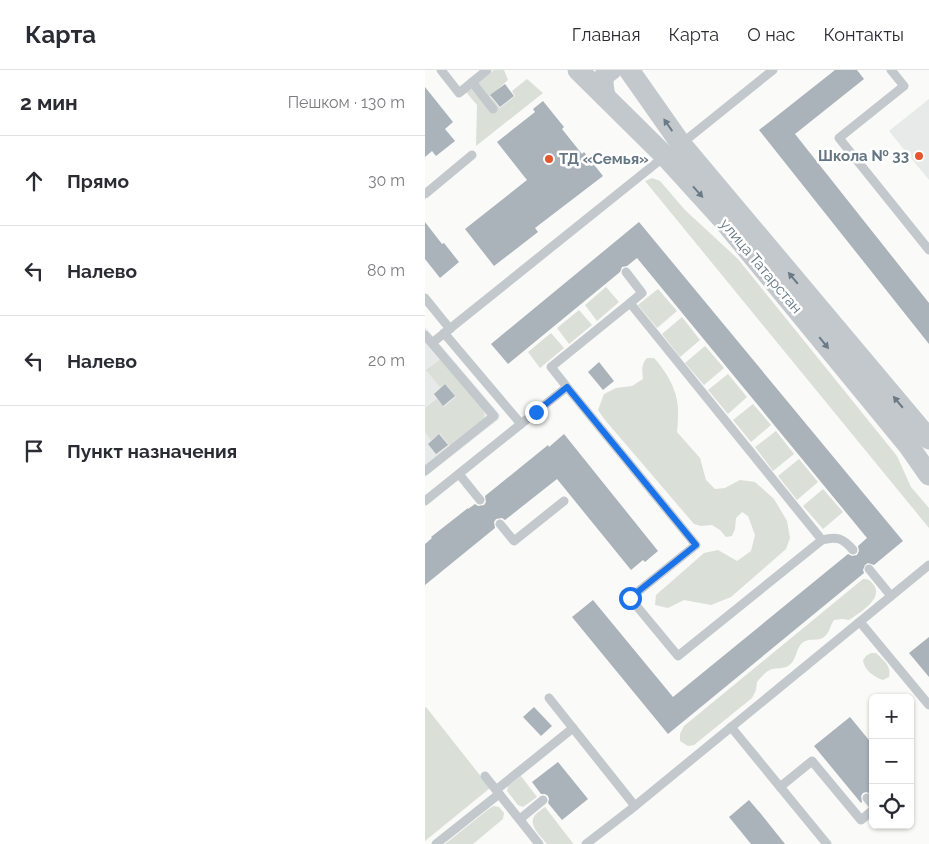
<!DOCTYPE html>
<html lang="ru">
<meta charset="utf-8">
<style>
:root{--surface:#fff;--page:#f2f2f3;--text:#2b2b33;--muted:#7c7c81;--line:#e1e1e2}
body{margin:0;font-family:Raleway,sans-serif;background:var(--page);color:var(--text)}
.controls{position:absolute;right:15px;bottom:15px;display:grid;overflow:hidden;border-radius:8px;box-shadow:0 1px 4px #0004}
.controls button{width:45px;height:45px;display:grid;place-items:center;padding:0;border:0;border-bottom:1px solid var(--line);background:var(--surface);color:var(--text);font:25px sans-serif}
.stop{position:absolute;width:15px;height:15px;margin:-11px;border:4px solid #1a73e8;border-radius:50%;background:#fff}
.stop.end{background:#1a73e8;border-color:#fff;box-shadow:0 1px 5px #0008}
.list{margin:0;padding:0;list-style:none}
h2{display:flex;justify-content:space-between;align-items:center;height:65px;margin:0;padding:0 20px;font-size:21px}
h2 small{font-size:16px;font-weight:400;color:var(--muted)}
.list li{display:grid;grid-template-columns:32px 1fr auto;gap:15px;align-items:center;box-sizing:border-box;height:90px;padding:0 20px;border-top:1px solid var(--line)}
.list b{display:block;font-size:19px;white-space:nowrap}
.list em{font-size:16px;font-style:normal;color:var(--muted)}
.icon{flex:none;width:28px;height:28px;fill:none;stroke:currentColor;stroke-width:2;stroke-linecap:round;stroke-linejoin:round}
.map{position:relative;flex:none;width:504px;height:774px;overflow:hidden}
header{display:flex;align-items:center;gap:30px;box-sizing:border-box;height:70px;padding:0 25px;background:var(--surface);border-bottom:1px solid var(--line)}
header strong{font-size:24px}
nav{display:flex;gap:28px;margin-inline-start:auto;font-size:18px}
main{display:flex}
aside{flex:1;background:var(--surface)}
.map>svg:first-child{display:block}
.built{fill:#e8e9e9}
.green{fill:#dadfd7}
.building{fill:#aab3b9}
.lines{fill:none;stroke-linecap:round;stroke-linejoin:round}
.service{stroke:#c3c8cc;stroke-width:9}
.tertiary{stroke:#c3c8cc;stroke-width:21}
.oneway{fill:#6a7a87}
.route{stroke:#1a73e8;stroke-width:6}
.poi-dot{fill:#e4572e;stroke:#fff;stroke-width:2}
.labels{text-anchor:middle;stroke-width:5;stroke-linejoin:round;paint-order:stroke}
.poi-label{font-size:15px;font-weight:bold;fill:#657683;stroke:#fff;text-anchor:end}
.street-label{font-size:15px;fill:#657683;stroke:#fff}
</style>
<header>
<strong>Карта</strong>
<nav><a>Главная</a><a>Карта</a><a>О нас</a><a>Контакты</a></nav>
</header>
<main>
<aside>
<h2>2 мин<small>Пешком · 130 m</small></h2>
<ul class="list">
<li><svg class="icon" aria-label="ahead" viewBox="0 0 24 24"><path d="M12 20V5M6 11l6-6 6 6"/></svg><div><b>Прямо</b></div><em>30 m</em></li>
<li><svg class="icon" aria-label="left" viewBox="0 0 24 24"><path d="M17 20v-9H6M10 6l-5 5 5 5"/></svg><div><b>Налево</b></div><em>80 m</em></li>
<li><svg class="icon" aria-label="left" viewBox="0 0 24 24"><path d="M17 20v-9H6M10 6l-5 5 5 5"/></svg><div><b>Налево</b></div><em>20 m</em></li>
<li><svg class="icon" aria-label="arrive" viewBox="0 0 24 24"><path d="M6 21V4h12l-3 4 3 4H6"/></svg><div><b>Пункт назначения</b></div></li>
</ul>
</aside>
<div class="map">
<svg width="504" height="774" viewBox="0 0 504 774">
<rect width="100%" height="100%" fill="#fafaf8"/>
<g class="built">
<path d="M504 29V110L464 61Z"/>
<path d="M0 257 75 345 74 349 0 407Z"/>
</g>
<g class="green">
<path d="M69 0H79L83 10 65 26 75 38 90 26 87 21 102 9 118 23 51 76 52 35 41 22Z"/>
<path d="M227 108 235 111 260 140 313 189 472 386 486 417 504 438V458L220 111Z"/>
<path d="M181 217 194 232 172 251 160 235Z"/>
<path d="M233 219 252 241 232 258 213 235Z"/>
<path d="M154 240 167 255 144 274 132 258Z"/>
<path d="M257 247 275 270 255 287 237 264Z"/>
<path d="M126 263 139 278 115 298 103 282Z"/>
<path d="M280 276 299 298 279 315 260 293Z"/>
<path d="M222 288H229C241 301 252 319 253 338 253 346 253 354 252 362L275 388 281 410 290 419 300 418 315 410 330 412 349 429 362 451 365 468 361 479 306 527 286 535 259 530 243 538 230 535 231 525 279 483 293 480 312 491 326 481 330 465 323 446 317 442 311 448 310 459 307 466 301 467 295 460 287 455 276 456 269 454 180 350 173 340 179 324 191 318 207 316 218 309C217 301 216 294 222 288Z"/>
<path d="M16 289 59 339V349L25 376 15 363 6 370 0 362V338L12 329 19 337 31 327 20 313 15 317 1 300Z"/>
<path d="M303 304 322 327 303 344 283 320Z"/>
<path d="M328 334 346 355 326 372 308 350Z"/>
<path d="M351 361 369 384 348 401 330 377Z"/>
<path d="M374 389 393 412 372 430 353 406Z"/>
<path d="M398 419 418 442 398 459 378 436Z"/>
<path d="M438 509C443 509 445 510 448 514 460 528 434 543 424 550L417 549 409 550C405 555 405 563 399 567 393 572 384 567 377 573 370 580 372 591 363 596 358 599 352 598 347 599 341 601 336 607 332 612L331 620 327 628 269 675 263 676 255 671V664L259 656Z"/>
<path d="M446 583H451C458 590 467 596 464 607L458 610C449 607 439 600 438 590L441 586Z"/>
<path d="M1 637 65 718 0 771V638Z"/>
<path d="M96 706 112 727 98 737 93 735 82 721 83 716Z"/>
<path d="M69 736 74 737 79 743 78 749 48 774H20L65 738Z"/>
<path d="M120 737 147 772 148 774H122C117 767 102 755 110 745 113 742 117 739 120 737Z"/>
</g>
<g class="building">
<path d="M410 0H432L439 9 370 64 504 233V274L334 60Z"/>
<path d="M80 14 89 26 75 37 65 25Z"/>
<path d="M0 17 28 52 20 59 30 71 11 86 7 81 0 87Z"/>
<path d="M118 31 139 57 137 59 157 84 159 82 178 106 110 158 113 162 69 196 40 159 102 110 72 72 110 42 108 39Z"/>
<path d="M0 152 17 174 19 173 34 192 15 208 0 189Z"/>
<path d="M214 152 478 471 449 495 443 493 440 495 438 500 439 503 243 664 147 547 168 530 248 627 423 484 427 486 432 485 434 481 433 476 442 468 212 188 202 196 197 197 195 202 83 294 66 274Z"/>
<path d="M174 292 189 311 178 320 163 302Z"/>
<path d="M20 314 30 326 18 336 9 324Z"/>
<path d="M14 364 23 375 11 384 3 374Z"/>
<path d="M139 364 233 481 220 492 218 490 206 500 132 409 80 450 77 448 71 449 69 452 70 458 0 515V474L7 468 6 467 43 438V439L50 434 53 436 59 435 61 432 60 426 123 375 124 377Z"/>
<path d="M504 567V607L484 583Z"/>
<path d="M109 637 127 656 116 666 98 647Z"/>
<path d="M425 647 448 675V723L447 724 441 722 438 723 436 726 437 732 436 733 389 676Z"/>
<path d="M133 692 163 729 137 750 123 733 124 729 123 726 120 724H116L107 712Z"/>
<path d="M324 730 336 744 360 774H326L304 747Z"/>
</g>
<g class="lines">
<g class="service">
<path d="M16 0 34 23 62 0"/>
<path d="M466 0 479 16 414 68 504 180"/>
<path d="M47 12 68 39"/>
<path d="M256 74 348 0"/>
<path d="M0 124 47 85"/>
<path d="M201 202 217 223 205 233"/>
<path d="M0 228 25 259"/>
<path d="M19 263 96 354"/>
<path d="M0 265 69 346 0 401"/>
<path d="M7 273 240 86"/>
<path d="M34 404 55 430"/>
<path d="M0 431 142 317 271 475 205 528 253 586 397 470 205 233 126 297 142 317"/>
<path d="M75 454 89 471 139 431"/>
<path d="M397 470C412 466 418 468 428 480"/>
<path d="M444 499 466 526"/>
<path d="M435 552 504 635"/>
<path d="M124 628 210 736"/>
<path d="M306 657 402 774"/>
<path d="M60 706 114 774"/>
<path d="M355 717 387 691 436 750 448 740"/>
<path d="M71 720 148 658"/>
<path d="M442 728 448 735"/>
<path d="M95 749 118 730"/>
<path d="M11 774 74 724"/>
<path d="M161 774 205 740 504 495"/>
</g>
<g class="tertiary">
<path d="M153 0 240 86 299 151 483 375 504 405"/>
<path d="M204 0 256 74 504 369"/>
<path d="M180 26C178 15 175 6 186 0"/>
</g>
</g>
<defs><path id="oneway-solid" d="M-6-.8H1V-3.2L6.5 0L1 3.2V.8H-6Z" transform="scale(1.25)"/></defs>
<g class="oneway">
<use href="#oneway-solid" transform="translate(243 55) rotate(-125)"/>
<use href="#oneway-solid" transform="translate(273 122) rotate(48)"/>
<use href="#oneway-solid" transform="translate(368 208) rotate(-130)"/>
<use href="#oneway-solid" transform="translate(399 273) rotate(51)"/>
<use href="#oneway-solid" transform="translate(473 332) rotate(-130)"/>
</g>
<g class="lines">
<path class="route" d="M111 342 142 317 271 475 205 528"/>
</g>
<g class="poi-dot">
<circle cx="494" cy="86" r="5"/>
<circle cx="124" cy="89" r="5"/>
</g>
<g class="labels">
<g class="poi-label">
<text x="484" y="91">Школа № 33</text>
<text x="134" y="94" text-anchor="start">ТД «Семья»</text>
</g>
<g class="street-label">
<text transform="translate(336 196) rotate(50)" y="5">улица Татарстан</text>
</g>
</g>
</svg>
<div class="controls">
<button>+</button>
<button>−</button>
<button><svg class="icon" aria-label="locate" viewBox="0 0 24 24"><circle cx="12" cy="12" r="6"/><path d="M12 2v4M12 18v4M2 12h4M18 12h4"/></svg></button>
</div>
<div class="stop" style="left:205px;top:528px"></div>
<div class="stop end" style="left:111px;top:342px"></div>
</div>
</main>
